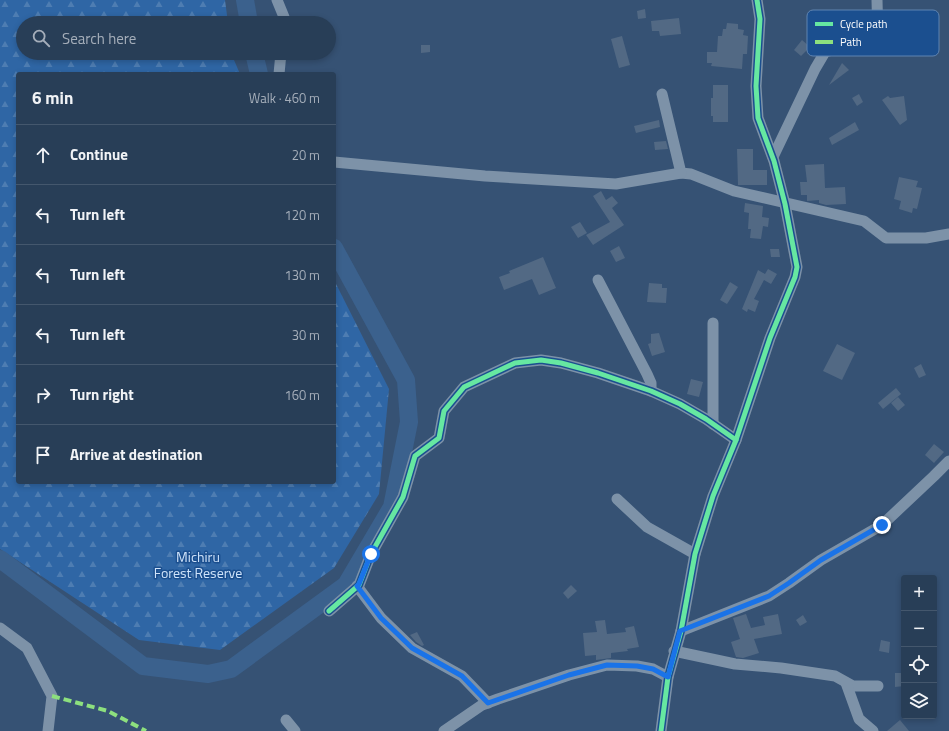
<!DOCTYPE html>
<meta charset="utf-8">
<style>
:root{--surface:#283e57;--page:#344961;--text:#f1f3f6;--muted:#a5aeba;--line:#44576d}
body{margin:0;font-family:"Titillium Web",sans-serif;background:var(--page);color:var(--text)}
.controls{position:absolute;right:12px;bottom:12px;display:grid;overflow:hidden;border-radius:4px;box-shadow:0 2px 6px #0003}
.controls button{width:36px;height:36px;display:grid;place-items:center;padding:0;border:0;border-bottom:1px solid var(--line);background:var(--surface);color:var(--text);font:20px sans-serif}
.stop{position:absolute;width:12px;height:12px;margin:-9px;border:3px solid #1a73e8;border-radius:50%;background:#fff}
.stop.end{background:#1a73e8;border-color:#fff;box-shadow:0 1px 4px #0008}
.list{margin:0;padding:0;list-style:none}
h2{display:flex;justify-content:space-between;align-items:center;height:52px;margin:0;padding:0 16px;font-size:17px}
h2 small{font-size:13px;font-weight:400;color:var(--muted)}
.list li{display:grid;grid-template-columns:26px 1fr auto;gap:12px;align-items:center;box-sizing:border-box;height:60px;padding:0 16px;border-top:1px solid var(--line)}
.list b{display:block;font-size:15px;white-space:nowrap}
.list em{font-size:13px;font-style:normal;color:var(--muted)}
.icon{flex:none;width:22px;height:22px;fill:none;stroke:currentColor;stroke-width:2;stroke-linecap:round;stroke-linejoin:round}
.map{position:relative;flex:none;width:949px;height:731px;overflow:hidden}
.search{position:absolute;background:var(--surface);box-shadow:0 2px 6px #0003;left:16px;top:16px;width:320px;height:44px;display:flex;align-items:center;gap:10px;box-sizing:border-box;padding:0 14px;border-radius:22px;color:var(--muted);font-size:15px}
.panel{position:absolute;background:var(--surface);box-shadow:0 2px 6px #0003;left:16px;top:72px;width:320px;height:412px;border-radius:4px}
.map>svg:first-child{display:block}
.forest{fill:url(#forest-firs)}
.lines{fill:none;stroke-linecap:round;stroke-linejoin:round}
.river{stroke:#3b618d;stroke-width:18}
.building{fill:#526984}
.minor{stroke:#7d92a8;stroke-width:11}
.quiet{stroke:#8de07e;stroke-width:4;stroke-dasharray:8 4;stroke-linecap:butt}
.cycleway-casing{stroke:#1b4f8f;stroke-width:8}
.cycleway{stroke:#66e7a1;stroke-width:5}
.route{stroke:#1a73e8;stroke-width:5}
.labels{text-anchor:middle;stroke-width:3;stroke-linejoin:round;paint-order:stroke}
.park-label{font-size:14px;fill:#cfe3fa;stroke:#1b4f8f}
.key{fill:#1b4f8f;stroke:#5f84b1;stroke-width:1}
.key-label{font-size:11px;fill:#fff}
</style>
<div class="map">
<svg width="949" height="731" viewBox="0 0 949 731">
<defs>
<pattern id="forest-firs" width="22" height="20" patternUnits="userSpaceOnUse"><rect width="22" height="20" fill="#2f66a5"/><path d="M5 1l3.5 6h-7zM16 11l3.5 6h-7z" fill="#4e7db2"/></pattern>
</defs>
<rect width="100%" height="100%" fill="#365274"/>
<path class="forest" d="M0 0H225L228 23H23V53H231L240 74H18V482H334V280L389 389 379 494 334 568 220 650 139 640 0 549Z"/>
<g class="lines">
<g class="river">
<path d="M245 0 249 23"/>
<path d="M254 53 259 74"/>
<path d="M0 559 143 666 208 674 231 669 346 585 392 507 409 422 406 380 334 248"/>
</g>
</g>
<g class="building">
<path d="M645 9 646 18 638 19 637 11Z"/>
<path d="M679 18 681 34 660 36 659 31H652L651 21Z"/>
<path d="M727 23 738 24V29L744 30 743 35 748 36 747 54H743L742 69 711 66 712 63H707V52H717L718 36H722L723 29H726Z"/>
<path d="M622 36 630 65 619 68 611 39Z"/>
<path d="M802 40 810 47 801 56 794 50Z"/>
<path d="M421 45H430V52L421 53Z"/>
<path d="M842 63 849 70 829 85Z"/>
<path d="M713 85H728V122H713V116H711V98H713Z"/>
<path d="M859 94 863 102 857 106 852 98Z"/>
<path d="M888 96 890 98 904 96 907 120 900 125 882 100Z"/>
<path d="M659 120 660 127 636 133 634 126Z"/>
<path d="M855 122 859 130 832 145 829 138Z"/>
<path d="M666 141 668 149 655 150 654 142Z"/>
<path d="M737 149H753V170H767V185H738Z"/>
<path d="M824 164 825 188 845 187 846 204 826 205 819 203V200L807 201V195H801L800 182H807L805 165Z"/>
<path d="M899 177 918 181 916 187 922 188 917 209 913 208 912 213 899 209 901 201 894 199Z"/>
<path d="M601 191 606 200 612 196 618 203 612 208 624 225 593 245 586 235 610 222 593 196Z"/>
<path d="M745 203 763 206 762 217 769 218 768 227 763 226 761 239 750 238 751 229H748L749 213 744 212Z"/>
<path d="M580 222 587 233 578 238 571 227Z"/>
<path d="M619 246 625 258 616 262 610 251Z"/>
<path d="M770 249H779L780 257H771Z"/>
<path d="M543 257 556 288 539 295 532 279 504 290 499 277 510 273 509 271Z"/>
<path d="M768 269 777 274 771 284 764 280 754 299 759 301 755 312 748 309 747 312 742 309 758 270 765 274Z"/>
<path d="M730 282 738 287 727 304 720 300Z"/>
<path d="M649 283 662 284V288H667L666 303 647 302Z"/>
<path d="M659 333 665 352 652 356 648 344 651 343V334Z"/>
<path d="M837 344 855 353 842 380 823 371Z"/>
<path d="M921 364 926 375 919 378 914 368Z"/>
<path d="M691 379 703 382 699 397 687 394Z"/>
<path d="M896 388 901 394 883 409 878 403Z"/>
<path d="M898 397 905 405 898 411 891 403Z"/>
<path d="M934 444 944 452 934 463 925 455Z"/>
<path d="M571 585 577 591 568 599 563 593Z"/>
<path d="M746 614 751 628 765 625 763 617 778 614 782 634 754 639 759 653 743 658 736 657 731 642 740 639 733 618Z"/>
<path d="M803 615 807 622 800 626 796 620Z"/>
<path d="M605 620 607 634 626 632 625 628 634 626 639 647 627 649 628 651 611 653V658L596 660V655L585 656 583 633 597 632 595 621Z"/>
<path d="M417 632 424 645 422 646 416 642 410 635Z"/>
<path d="M881 640 890 642 889 653 879 651Z"/>
<path d="M895 673H904V686L895 687Z"/>
<path d="M900 720 909 731H887Z"/>
</g>
<g class="lines">
<g class="minor">
<path d="M277 0 284 17V23"/>
<path d="M279 74 281 53"/>
<path d="M662 94 681 173 691 174 734 191 864 221 886 238H926L949 234"/>
<path d="M773 157 815 69 825 52 844 47 864 49 878 41 877 0"/>
<path d="M334 162 485 176 616 184 681 173"/>
<path d="M598 280 647 374 651 383V391"/>
<path d="M713 323V424"/>
<path d="M617 499 647 527 695 554"/>
<path d="M357 586 381 618 412 648 462 676 488 703"/>
<path d="M329 611 359 585 371 554 403 497 415 456 439 438 444 411 464 387 515 363 541 360 561 363 598 373 651 391 680 404 706 419 736 440"/>
<path d="M0 628 27 648 52 696 48 731"/>
<path d="M681 631 769 596 789 583 821 560 882 525 934 476 949 461"/>
<path d="M674 651 735 664 781 668 835 676 853 686H878"/>
<path d="M846 683 859 719 873 731"/>
<path d="M286 720 295 731"/>
<path d="M444 731 482 705 498 699 569 675 607 665 637 666 653 669 668 677"/>
<path d="M661 731 668 677 681 631 695 554 713 496 736 440 770 338 795 277 797 267 785 204 774 161 758 118 756 86 760 19 757 0"/>
</g>
<path class="quiet" d="M52 696 108 711 146 731"/>
<defs>
<g id="cycleway">
<path d="M329 611 359 585 371 554 403 497 415 456 439 438 444 411 464 387 515 363 541 360 561 363 598 373 651 391 680 404 706 419 736 440"/>
<path d="M661 731 668 677 681 631 695 554 713 496 736 440 770 338 795 277 797 267 785 204 774 161 758 118 756 86 760 19 757 0"/>
</g>
</defs>
<use href="#cycleway" class="cycleway-casing"/>
<use href="#cycleway" class="cycleway"/>
</g>
<g class="lines">
<path class="route" d="M371 554 359 584 357 586 381 618 412 648 462 676 488 703 569 675 607 665 637 666 653 669 668 677 680 631 769 596 789 583 821 560 882 525"/>
</g>
<g class="labels">
<g class="park-label">
<text x="198" y="562">Michiru<tspan x="198" dy="16">Forest Reserve</tspan></text>
</g>
</g>
<rect x="807" y="10" width="132" height="46" rx="6" class="key"/>
<rect x="815" y="22" width="18" height="4" fill="#66e7a1"/>
<rect x="815" y="40" width="18" height="4" fill="#8de07e"/>
<g class="key-label">
<text x="840" y="28">Cycle path</text>
<text x="840" y="46">Path</text>
</g>
</svg>
<div class="controls">
<button>+</button>
<button>−</button>
<button><svg class="icon" aria-label="locate" viewBox="0 0 24 24"><circle cx="12" cy="12" r="6"/><path d="M12 2v4M12 18v4M2 12h4M18 12h4"/></svg></button>
<button><svg class="icon" aria-label="layers" viewBox="0 0 24 24"><path d="M12 4l9 5-9 5-9-5zM3 14l9 5 9-5"/></svg></button>
</div>
<div class="stop" style="left:371px;top:554px"></div>
<div class="stop end" style="left:882px;top:525px"></div>
<div class="search"><svg class="icon" aria-label="search" viewBox="0 0 24 24"><circle cx="10" cy="10" r="6"/><path d="M15 15l6 6"/></svg>Search here</div>
<section class="panel">
<h2>6 min<small>Walk · 460 m</small></h2>
<ul class="list">
<li><svg class="icon" aria-label="ahead" viewBox="0 0 24 24"><path d="M12 20V5M6 11l6-6 6 6"/></svg><div><b>Continue</b></div><em>20 m</em></li>
<li><svg class="icon" aria-label="left" viewBox="0 0 24 24"><path d="M17 20v-9H6M10 6l-5 5 5 5"/></svg><div><b>Turn left</b></div><em>120 m</em></li>
<li><svg class="icon" aria-label="left" viewBox="0 0 24 24"><path d="M17 20v-9H6M10 6l-5 5 5 5"/></svg><div><b>Turn left</b></div><em>130 m</em></li>
<li><svg class="icon" aria-label="left" viewBox="0 0 24 24"><path d="M17 20v-9H6M10 6l-5 5 5 5"/></svg><div><b>Turn left</b></div><em>30 m</em></li>
<li><svg class="icon" aria-label="right" viewBox="0 0 24 24"><path d="M7 20v-9h11M14 6l5 5-5 5"/></svg><div><b>Turn right</b></div><em>160 m</em></li>
<li><svg class="icon" aria-label="arrive" viewBox="0 0 24 24"><path d="M6 21V4h12l-3 4 3 4H6"/></svg><div><b>Arrive at destination</b></div></li>
</ul>
</section>
</div>
